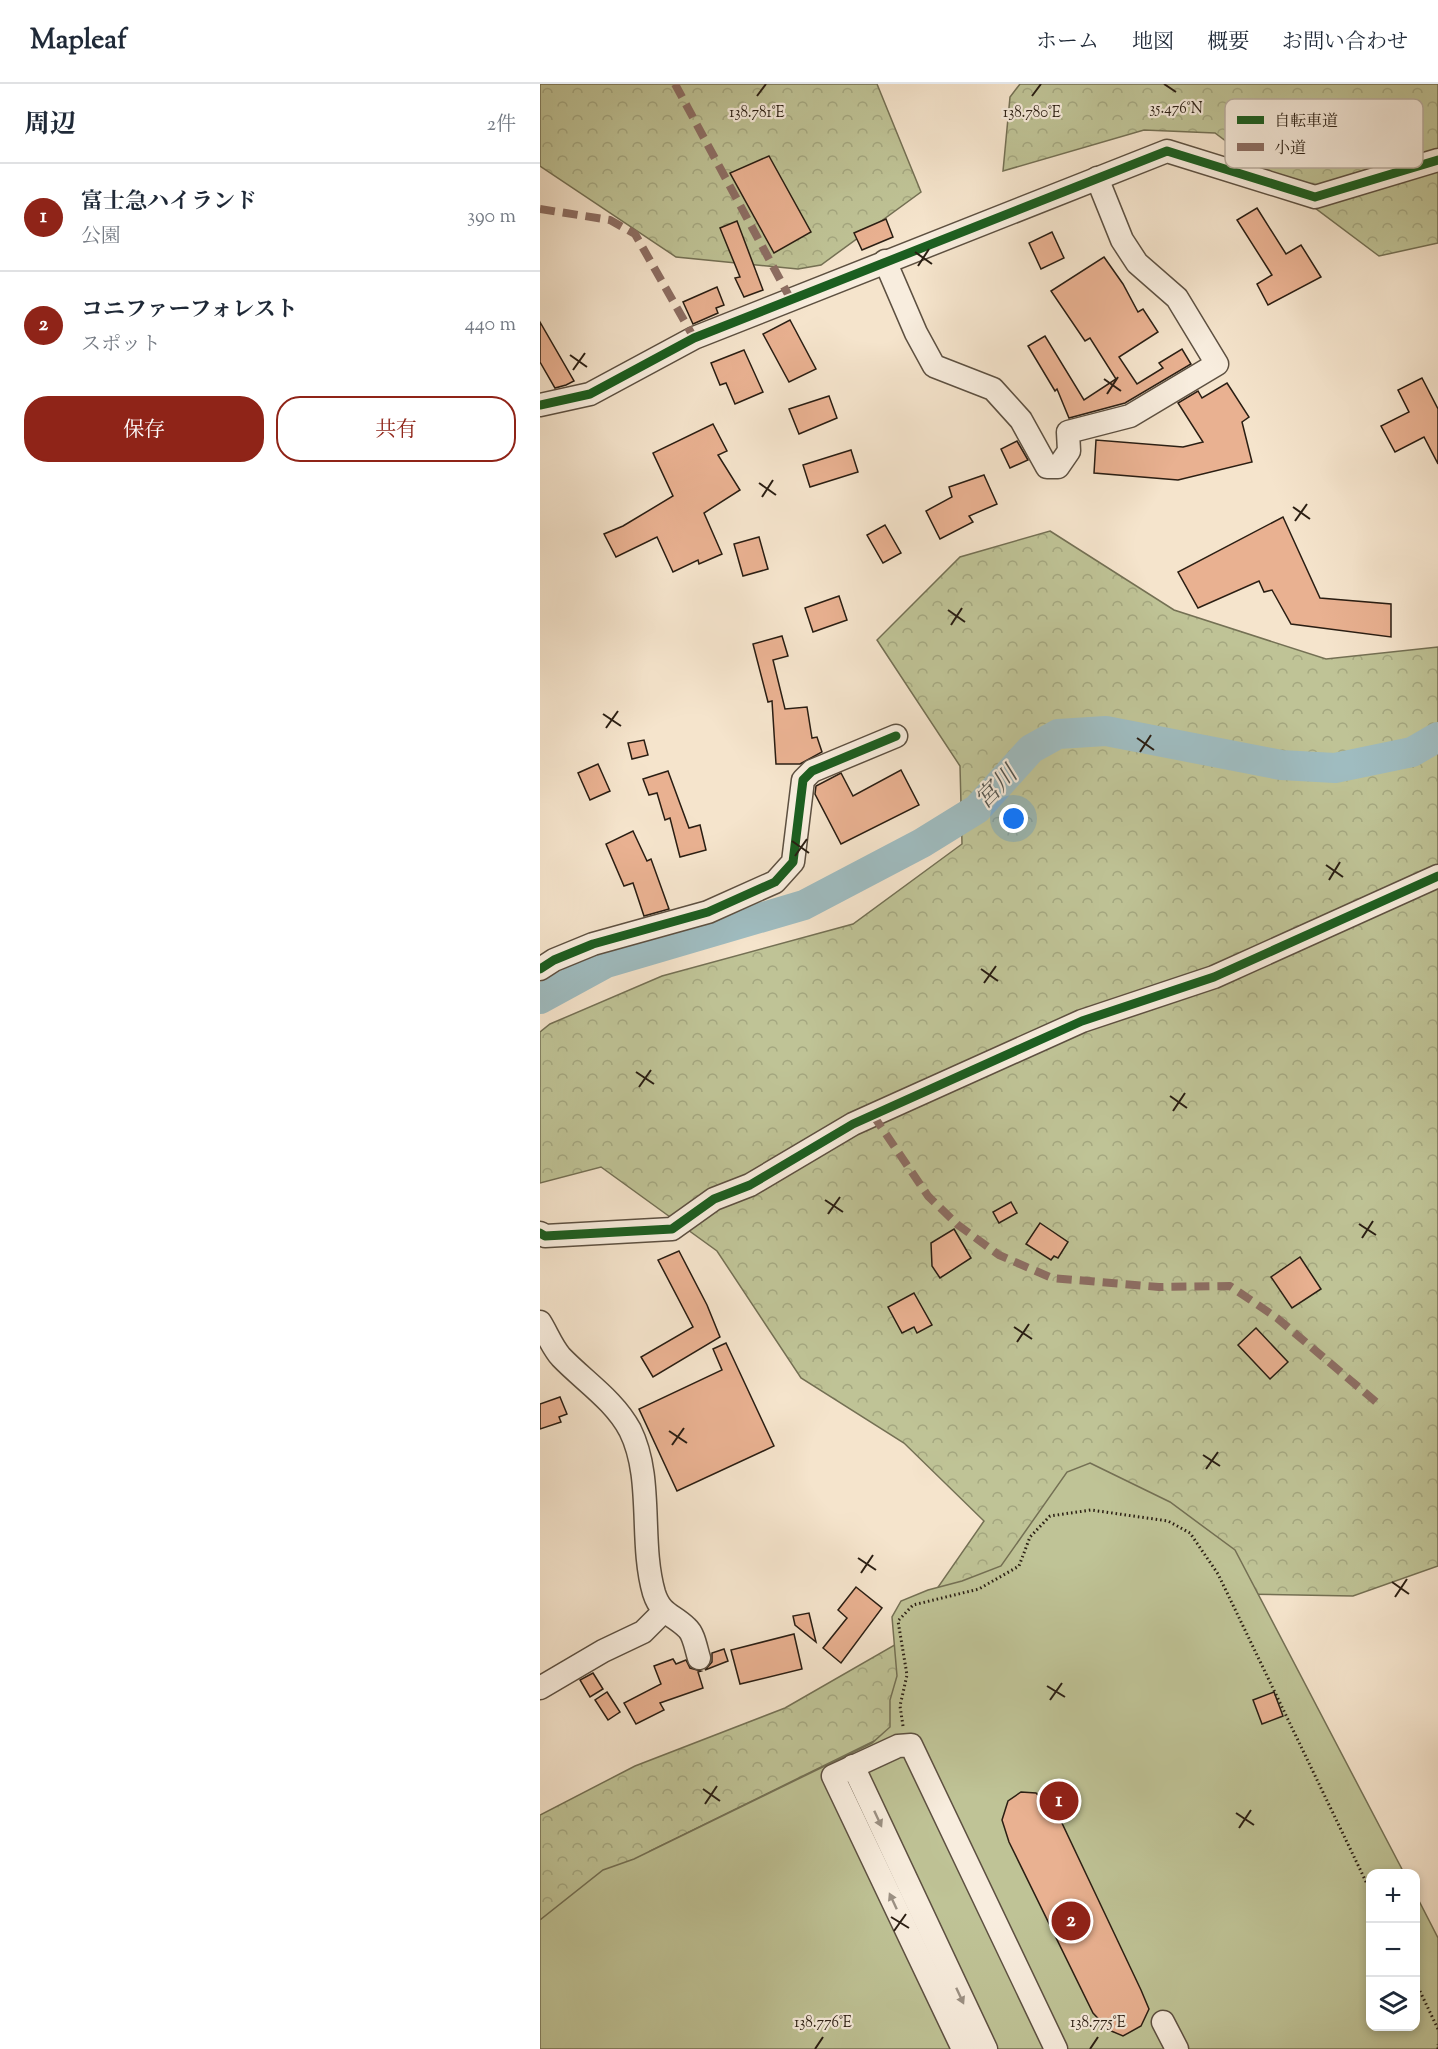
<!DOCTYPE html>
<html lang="ja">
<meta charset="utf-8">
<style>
:root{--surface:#fff;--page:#f2f2f3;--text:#1f2937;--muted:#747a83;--line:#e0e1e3;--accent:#8f2418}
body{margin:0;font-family:"Sorts Mill Goudy","Noto Serif JP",serif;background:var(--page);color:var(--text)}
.controls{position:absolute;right:18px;bottom:18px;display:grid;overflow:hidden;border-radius:12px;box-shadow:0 3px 9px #0003}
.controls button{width:54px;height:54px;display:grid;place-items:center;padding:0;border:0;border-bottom:2px solid var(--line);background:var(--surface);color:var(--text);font:30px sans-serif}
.you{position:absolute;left:474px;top:735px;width:21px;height:21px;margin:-15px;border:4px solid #fff;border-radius:50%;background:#1a73e8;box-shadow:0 0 0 9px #1a73e833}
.badge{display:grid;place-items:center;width:39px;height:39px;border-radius:50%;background:var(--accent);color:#fff;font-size:20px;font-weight:700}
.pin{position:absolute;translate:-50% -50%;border:3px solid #fff;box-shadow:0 2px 6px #0006}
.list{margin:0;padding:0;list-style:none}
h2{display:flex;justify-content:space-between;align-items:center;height:78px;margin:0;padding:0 24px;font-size:26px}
h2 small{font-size:20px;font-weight:400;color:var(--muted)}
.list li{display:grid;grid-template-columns:39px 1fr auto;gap:18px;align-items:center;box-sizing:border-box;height:108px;padding:0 24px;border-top:2px solid var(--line)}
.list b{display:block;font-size:22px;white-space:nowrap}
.list p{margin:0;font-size:20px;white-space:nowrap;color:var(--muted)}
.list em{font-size:20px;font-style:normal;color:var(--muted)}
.actions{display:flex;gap:12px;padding:18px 24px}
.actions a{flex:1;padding:14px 0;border:2px solid var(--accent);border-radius:24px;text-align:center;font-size:21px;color:var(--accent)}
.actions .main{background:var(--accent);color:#fff}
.icon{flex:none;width:33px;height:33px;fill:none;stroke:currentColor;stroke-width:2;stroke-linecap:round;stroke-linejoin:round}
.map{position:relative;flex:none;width:898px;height:1965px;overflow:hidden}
header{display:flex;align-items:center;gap:36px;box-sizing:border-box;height:84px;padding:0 30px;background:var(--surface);border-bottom:2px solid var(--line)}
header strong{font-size:28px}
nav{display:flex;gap:33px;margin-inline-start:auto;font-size:21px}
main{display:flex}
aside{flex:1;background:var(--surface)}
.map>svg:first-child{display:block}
.forest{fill:url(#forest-crowns);stroke:#747054;stroke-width:1.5}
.park{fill:#bfc396;stroke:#747054;stroke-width:1.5}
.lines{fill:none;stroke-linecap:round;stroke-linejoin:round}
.river{stroke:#9fbcc0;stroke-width:30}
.building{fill:#e9b191;stroke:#2a1e13;stroke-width:1.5}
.minor-casing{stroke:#5d5041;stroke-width:25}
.path{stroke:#2a1e13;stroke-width:3;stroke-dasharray:1.5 3;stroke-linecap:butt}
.minor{stroke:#f8edde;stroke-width:22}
.quiet{stroke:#8d6e63;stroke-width:8;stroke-dasharray:15 8;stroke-linecap:butt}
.cycleway-casing{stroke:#f8edde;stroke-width:13}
.cycleway{stroke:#1b5e20;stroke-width:9}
.oneway{fill:#9b9083}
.ticks{fill:none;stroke:#2a1e13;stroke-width:2}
.labels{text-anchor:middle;stroke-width:4.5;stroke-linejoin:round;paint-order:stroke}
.water-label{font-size:24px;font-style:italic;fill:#535550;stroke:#f8edde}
.key{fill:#f8edde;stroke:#baafa1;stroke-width:1.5}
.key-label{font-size:16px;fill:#2a1e13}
.ticks-label{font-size:15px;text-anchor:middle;fill:#2a1e13;stroke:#f8edde;stroke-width:4.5;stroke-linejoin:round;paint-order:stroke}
</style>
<header>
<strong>Mapleaf</strong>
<nav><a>ホーム</a><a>地図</a><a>概要</a><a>お問い合わせ</a></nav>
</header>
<main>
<aside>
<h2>周辺<small>2件</small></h2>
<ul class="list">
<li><span class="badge">1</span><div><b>富士急ハイランド</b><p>公園</p></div><em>390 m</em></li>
<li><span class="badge">2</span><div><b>コニファーフォレスト</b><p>スポット</p></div><em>440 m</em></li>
</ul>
<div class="actions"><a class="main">保存</a><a>共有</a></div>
</aside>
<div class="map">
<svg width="898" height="1965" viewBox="0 0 898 1965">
<defs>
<pattern id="forest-crowns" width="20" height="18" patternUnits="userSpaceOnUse" patternTransform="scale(1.5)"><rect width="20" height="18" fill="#bfc396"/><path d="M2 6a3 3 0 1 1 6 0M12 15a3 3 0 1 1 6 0" fill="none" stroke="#a4a780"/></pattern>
</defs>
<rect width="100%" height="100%" fill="#f5e4cc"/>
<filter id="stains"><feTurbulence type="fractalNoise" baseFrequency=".00333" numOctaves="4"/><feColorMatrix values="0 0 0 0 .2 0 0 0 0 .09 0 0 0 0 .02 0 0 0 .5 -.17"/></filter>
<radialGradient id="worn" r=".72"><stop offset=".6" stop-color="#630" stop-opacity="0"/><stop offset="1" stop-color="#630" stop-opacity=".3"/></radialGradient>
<g class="forest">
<path d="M0 0H337L381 108 281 181 258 185 136 173 0 82Z"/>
<path d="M480 0H898V159L839 172 675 49 604 46 463 87 470 13Z"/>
<path d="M510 447 634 526 786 575 898 563V1482L813 1512 696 1510 389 1630 110 1767 54 1836 24 1965 0 1951V1731L95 1682 245 1624 360 1558 444 1437 364 1359 261 1294 177 1167 61 1083 0 1099V948L10 940 122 892 313 840 422 760 420 682 337 556 420 473Z"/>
</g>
<path class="park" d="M550 1379 630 1418 695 1466 864 1789 830 1790V1942H876V1811L898 1854V1965H0V1836L63 1786 94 1775 332 1659 350 1643V1616L357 1592 352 1533 361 1517 388 1506 422 1497 461 1482 527 1388Z"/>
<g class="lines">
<path class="river" d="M0 915 66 879 264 821 382 759 437 725 491 665 518 650 566 647 741 681 795 684 872 668 898 653"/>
</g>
<g class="building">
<path d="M229 72 271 148 234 169 190 89Z"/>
<path d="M717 124 746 170 761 161 781 193 728 221 717 200 732 191 697 136Z"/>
<path d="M346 135 353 153 322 166 314 149Z"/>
<path d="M197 137 223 206 204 213 195 194 200 193 180 144Z"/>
<path d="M512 148 524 174 501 185 489 159Z"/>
<path d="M564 173 583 200 598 228 603 225 618 248 579 273 597 300 623 284 619 279 642 265 651 280 585 319 529 334 517 305 515 307 488 262 505 252 544 316 576 295 550 254 545 257 511 207Z"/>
<path d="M177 203 184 221 176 224 178 229 153 240 143 218Z"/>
<path d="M250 236 276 285 249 298 223 250Z"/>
<path d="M0 238 34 297 26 301 15 304 0 278Z"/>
<path d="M204 266 223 308 195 320 186 299 180 301 171 279Z"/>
<path d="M882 294 898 325V380L884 353 855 368 841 342 869 328 858 306Z"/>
<path d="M687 299 709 333 702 338 712 378 638 396 554 389 556 356 643 363 663 358 638 319 658 307 662 314Z"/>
<path d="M289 312 297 334 259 350 249 325Z"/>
<path d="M173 340 187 367 178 371 200 406 164 429 182 470 159 480 158 476 133 488 117 453 76 473 64 450 83 442 133 412 113 369Z"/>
<path d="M477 357 488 376 470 384 461 365Z"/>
<path d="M311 366 318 388 270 403 263 381Z"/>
<path d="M444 391 457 420 429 432 433 438 400 455 386 427 412 413 409 403Z"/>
<path d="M743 433 780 514 851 520V553L751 540 732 506 724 508 719 497 658 524 638 488Z"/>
<path d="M345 441 361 469 343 479 327 451Z"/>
<path d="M219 453 228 485 203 492 194 460Z"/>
<path d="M299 512 307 536 273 548 265 524Z"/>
<path d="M242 552 248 572 233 576 245 625 267 623 272 654 277 653 282 668 260 680H236L232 617 228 618 213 560Z"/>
<path d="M104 656 108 671 92 675 88 659Z"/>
<path d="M58 680 70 707 50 716 38 689Z"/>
<path d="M361 686 379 721 301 760 275 710 276 702 301 689 313 712Z"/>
<path d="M128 687 149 744 160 741 166 766 140 773 130 734 125 736 117 709 109 711 103 695Z"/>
<path d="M93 747 107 777 111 775 129 825 104 832 93 799 84 802 66 760Z"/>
<path d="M471 1118 477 1129 459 1139 453 1128Z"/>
<path d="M500 1139 528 1158 518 1174 514 1172 511 1176 486 1160Z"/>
<path d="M414 1145 431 1174 400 1194 392 1182 391 1159Z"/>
<path d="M139 1167 167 1221 180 1253 113 1293 101 1273 153 1243 118 1176Z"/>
<path d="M760 1173 781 1205 752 1224 731 1193Z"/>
<path d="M374 1209 392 1241 377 1249 374 1243 362 1249 348 1223Z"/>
<path d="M716 1244 748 1278 730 1295 698 1261Z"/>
<path d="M186 1259 234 1362 137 1407 99 1325 182 1286 173 1265Z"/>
<path d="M20 1313 27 1330 19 1333 21 1338 0 1345V1320Z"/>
<path d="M316 1503 342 1524 301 1579 283 1564 307 1534 298 1526Z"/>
<path d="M269 1529 276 1558 255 1541 253 1532Z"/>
<path d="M254 1550 262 1585 200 1600 191 1566Z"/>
<path d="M184 1565 188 1577 165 1586 172 1578V1569Z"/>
<path d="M133 1575 136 1580 146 1576 150 1584 161 1587 158 1588 163 1604 120 1619 124 1626 96 1640 84 1619 121 1600 114 1582Z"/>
<path d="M53 1589 63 1605 50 1613 40 1596Z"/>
<path d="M67 1608 80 1628 68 1636 55 1616Z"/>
<path d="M734 1608 743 1632 722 1640 713 1616Z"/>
<path d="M481 1708 496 1709 520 1735 601 1906 609 1925 601 1942 583 1952 569 1946 553 1929 469 1758 462 1736 468 1717Z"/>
</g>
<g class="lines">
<defs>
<g id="minor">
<path d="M345 177 376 249 394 282 453 305 481 336 507 383H518L529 367 528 348 590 332 677 280 637 214 597 179 582 156 557 94"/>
<path d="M0 321 50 310 154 254 627 67 775 113 898 76"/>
<path d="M0 885 14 876 53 860 168 828 235 798 253 778 263 696 272 687 356 652"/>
<path d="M0 1149 5 1152 132 1145 174 1115 210 1101 313 1040 542 937 674 893 898 792"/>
<path d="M0 1238C7 1249 12 1263 21 1273 44 1297 74 1316 90 1346 114 1394 99 1457 114 1509 121 1531 133 1530 147 1544 154 1550 156 1565 159 1574"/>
<path d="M0 1604 63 1567 103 1548 123 1528"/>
<path d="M313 1682 446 1965"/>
<path d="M623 1938 637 1965"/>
<path d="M423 1965 293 1692 358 1662 371 1661 516 1965"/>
</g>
</defs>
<use href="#minor" class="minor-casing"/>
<g class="path">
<path d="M363 1642 360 1622 367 1591 358 1537 373 1521 439 1505 479 1482 490 1453 510 1432 551 1426 628 1437 650 1449 678 1490 830 1806"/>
<path d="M876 1899 898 1945"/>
<path d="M898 1965V1960"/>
</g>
<use href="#minor" class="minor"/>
<g class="quiet">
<path d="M135 0 250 214"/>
<path d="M0 125 70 136 95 150 154 254"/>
<path d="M333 1031 388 1112 418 1141 459 1171 512 1194 619 1203 690 1202 737 1234 842 1323"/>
</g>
<defs>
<g id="cycleway">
<path d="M0 321 50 310 154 254 627 67 775 113 898 76"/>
<path d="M0 885 14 876 53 860 168 828 235 798 253 778 263 696 272 687 356 652"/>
<path d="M0 1149 5 1152 132 1145 174 1115 210 1101 313 1040 542 937 674 893 898 792"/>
</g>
</defs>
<use href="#cycleway" class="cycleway-casing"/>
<use href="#cycleway" class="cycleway"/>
</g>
<defs><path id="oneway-solid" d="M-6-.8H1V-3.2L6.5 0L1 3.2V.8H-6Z" transform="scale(1.5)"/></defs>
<g class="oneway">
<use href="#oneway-solid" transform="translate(338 1735) rotate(65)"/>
<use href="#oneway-solid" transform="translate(353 1817) rotate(-115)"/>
<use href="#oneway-solid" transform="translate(420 1912) rotate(65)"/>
</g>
<path class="ticks" d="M624 0 636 8M217 12 226 0M492 12 501 0M375 168 392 180M378 182 389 165M30 271 47 283M33 286 45 269M564 295 581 307M567 310 578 293M219 399 236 411M222 413 233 396M753 423 770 435M755 437 767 420M408 526 425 538M411 541 422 524M63 630 81 642M66 644 78 627M597 654 614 666M600 668 611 651M252 757 269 769M255 772 267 755M786 781 803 793M789 796 800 778M441 885 458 897M444 899 456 882M96 988 114 1000M99 1003 111 986M630 1012 647 1024M633 1027 645 1009M285 1116 303 1128M288 1130 300 1113M819 1140 836 1151M822 1154 833 1137M474 1243 492 1255M477 1258 489 1240M129 1347 147 1359M132 1361 144 1344M663 1371 680 1382M666 1385 678 1368M318 1474 336 1486M321 1489 333 1471M852 1498 869 1510M855 1513 867 1495M507 1602 525 1613M510 1616 522 1599M163 1705 180 1717M165 1720 177 1702M696 1729 714 1741M699 1744 711 1726M351 1833 369 1844M354 1847 366 1830M275 1965 283 1953M550 1965 558 1953"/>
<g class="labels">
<g class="water-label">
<text transform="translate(456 703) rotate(-46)" y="8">宮川</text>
</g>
</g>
<rect x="685" y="15" width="198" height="69" rx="9" class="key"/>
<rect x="697" y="32" width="27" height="8" fill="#1b5e20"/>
<rect x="697" y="59" width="27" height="8" fill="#8d6e63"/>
<g class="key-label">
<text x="734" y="42">自転車道</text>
<text x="734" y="69">小道</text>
</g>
<g class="ticks-label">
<text x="636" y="29">35.476°N</text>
<text x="217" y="33">138.781°E</text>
<text x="492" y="33">138.780°E</text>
<text x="283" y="1943">138.776°E</text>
<text x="558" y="1943">138.775°E</text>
</g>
<rect width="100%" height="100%" filter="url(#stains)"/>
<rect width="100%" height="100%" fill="url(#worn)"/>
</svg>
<div class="controls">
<button>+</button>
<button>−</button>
<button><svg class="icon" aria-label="layers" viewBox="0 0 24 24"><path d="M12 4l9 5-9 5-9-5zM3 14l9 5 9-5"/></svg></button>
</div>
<div class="you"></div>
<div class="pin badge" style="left:519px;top:1717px">1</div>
<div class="pin badge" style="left:531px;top:1837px">2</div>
</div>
</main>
